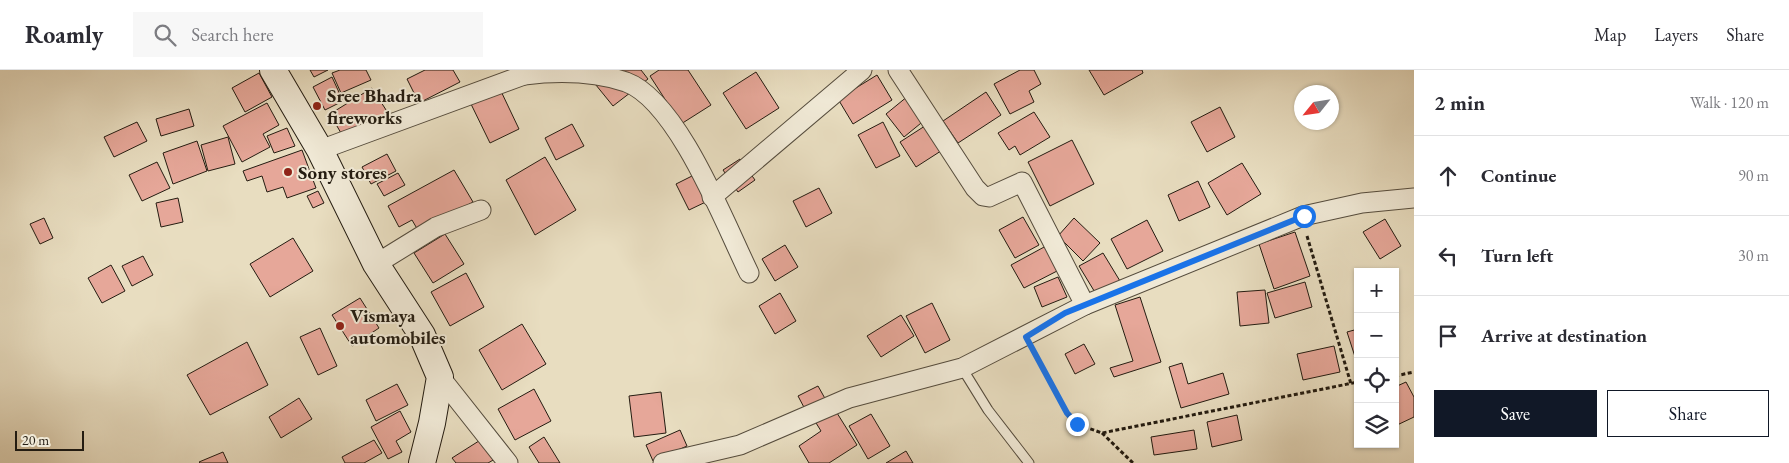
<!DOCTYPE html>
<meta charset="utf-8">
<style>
:root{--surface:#fff;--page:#f7f7f7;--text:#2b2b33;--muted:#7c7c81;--line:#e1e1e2;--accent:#111827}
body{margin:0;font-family:"EB Garamond",serif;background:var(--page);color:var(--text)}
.controls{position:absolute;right:15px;bottom:15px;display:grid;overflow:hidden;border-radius:0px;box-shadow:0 1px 4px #0004}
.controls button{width:45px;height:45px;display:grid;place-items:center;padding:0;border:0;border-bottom:1px solid var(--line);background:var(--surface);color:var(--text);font:25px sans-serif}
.compass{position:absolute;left:1294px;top:15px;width:45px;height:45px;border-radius:50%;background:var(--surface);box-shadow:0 1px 4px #0004;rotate:240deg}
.scale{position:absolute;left:15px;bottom:12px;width:69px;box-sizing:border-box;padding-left:5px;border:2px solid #241c11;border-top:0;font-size:14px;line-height:18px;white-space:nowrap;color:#241c11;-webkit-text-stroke:4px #f0e9d6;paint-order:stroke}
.stop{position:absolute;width:15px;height:15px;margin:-11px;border:4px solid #1a73e8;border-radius:50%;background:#fff}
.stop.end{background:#1a73e8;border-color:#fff;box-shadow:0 1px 5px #0008}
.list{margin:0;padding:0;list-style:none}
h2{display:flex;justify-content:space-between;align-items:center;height:65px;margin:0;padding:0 20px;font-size:21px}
h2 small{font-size:16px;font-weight:400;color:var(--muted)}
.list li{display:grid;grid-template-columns:32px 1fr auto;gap:15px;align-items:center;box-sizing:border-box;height:80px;padding:0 20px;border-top:1px solid var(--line)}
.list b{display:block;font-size:19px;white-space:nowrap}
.list em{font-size:16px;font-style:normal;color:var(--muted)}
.actions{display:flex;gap:10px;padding:15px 20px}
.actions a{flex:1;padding:11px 0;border:1px solid var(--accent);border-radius:0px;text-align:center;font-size:18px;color:var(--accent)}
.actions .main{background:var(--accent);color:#fff}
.icon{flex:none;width:28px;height:28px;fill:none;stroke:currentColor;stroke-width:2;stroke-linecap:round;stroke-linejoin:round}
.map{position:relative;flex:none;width:1414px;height:393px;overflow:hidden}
header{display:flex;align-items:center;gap:30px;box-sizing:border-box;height:70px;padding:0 25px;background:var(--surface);border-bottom:1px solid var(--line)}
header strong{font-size:24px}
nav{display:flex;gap:28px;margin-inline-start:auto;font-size:18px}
.search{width:350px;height:45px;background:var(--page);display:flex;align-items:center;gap:12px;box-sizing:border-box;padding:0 18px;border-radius:0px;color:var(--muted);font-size:19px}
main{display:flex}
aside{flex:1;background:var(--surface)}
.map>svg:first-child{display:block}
.building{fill:#e6a799;stroke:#241c11}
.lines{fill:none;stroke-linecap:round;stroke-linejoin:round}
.service-casing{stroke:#554c3d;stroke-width:11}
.minor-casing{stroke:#554c3d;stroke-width:21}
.secondary-casing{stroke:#241c11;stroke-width:28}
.path{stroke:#241c11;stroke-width:3;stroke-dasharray:4 2.5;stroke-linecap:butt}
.service{stroke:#f0e9d6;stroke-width:9}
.minor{stroke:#f0e9d6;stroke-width:19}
.secondary{stroke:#f0e9d6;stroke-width:26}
.route{stroke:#1a73e8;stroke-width:6}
.poi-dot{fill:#8f2418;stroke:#f0e9d6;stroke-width:2}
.labels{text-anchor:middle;stroke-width:4;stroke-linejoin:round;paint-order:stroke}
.poi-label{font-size:19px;font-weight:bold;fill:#241c11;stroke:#f0e9d6;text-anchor:start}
</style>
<header>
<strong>Roamly</strong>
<div class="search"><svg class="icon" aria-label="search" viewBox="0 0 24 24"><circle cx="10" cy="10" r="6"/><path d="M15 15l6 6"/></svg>Search here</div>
<nav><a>Map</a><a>Layers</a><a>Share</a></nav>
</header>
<main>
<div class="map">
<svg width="1414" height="393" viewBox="0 0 1414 393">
<rect width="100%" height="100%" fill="#e8ddc0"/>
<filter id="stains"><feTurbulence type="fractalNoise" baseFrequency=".004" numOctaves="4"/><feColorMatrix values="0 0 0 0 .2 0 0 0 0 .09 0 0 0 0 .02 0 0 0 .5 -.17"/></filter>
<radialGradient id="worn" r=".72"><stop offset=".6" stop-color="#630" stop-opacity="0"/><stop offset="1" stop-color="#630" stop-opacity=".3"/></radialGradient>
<g class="building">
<path d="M310 0H328L314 7Z"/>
<path d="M340 0H366L371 10 341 23 332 3Z"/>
<path d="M425 0H453L460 12 419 33 407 9Z"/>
<path d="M592 0H641L648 9 613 36 587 4Z"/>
<path d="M659 0H688L711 35 681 54 650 6Z"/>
<path d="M1020 0H1034L1041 14 1029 21 1034 32 1010 44 994 14Z"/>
<path d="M1089 0H1142L1143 3 1104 25Z"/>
<path d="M756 2 779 38 746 59 723 23Z"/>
<path d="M259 3 272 27 245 42 232 18Z"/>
<path d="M877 5 892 30 853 54 838 29Z"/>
<path d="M332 7 343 31 325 40 313 17Z"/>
<path d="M499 17 519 59 490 73 470 32Z"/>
<path d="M372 18 388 43 345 70 330 44Z"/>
<path d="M986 22 1001 45 958 73 943 51Z"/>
<path d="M908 26 926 49 904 67 886 44Z"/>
<path d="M267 33 279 55 263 64 270 77 242 92 223 56Z"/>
<path d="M1220 37 1235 67 1207 82 1191 52Z"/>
<path d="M189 39 194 56 161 66 156 49Z"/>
<path d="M1034 42 1050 67 1020 85 1015 76 1009 80 998 63Z"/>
<path d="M137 52 147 71 114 87 104 67Z"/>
<path d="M883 52 900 86 876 98 858 65Z"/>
<path d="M572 54 584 76 556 90 545 68Z"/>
<path d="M928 54 944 79 916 97 900 72Z"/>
<path d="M287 58 295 76 274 83 267 66Z"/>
<path d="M228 67 235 94 208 101 201 75Z"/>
<path d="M1072 70 1094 114 1050 136 1028 92Z"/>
<path d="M197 71 207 101 173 114 163 83Z"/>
<path d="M302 80 316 118 287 128 283 117 267 122 262 106 247 111 243 101Z"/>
<path d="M387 84 396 101 371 114 362 97Z"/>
<path d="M545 87 576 140 535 165 506 110Z"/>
<path d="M740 89 755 110 738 122 723 100Z"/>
<path d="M157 92 170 118 142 131 129 105Z"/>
<path d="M1242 93 1261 124 1227 145 1208 113Z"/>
<path d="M454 100 473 132 419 162 412 150 399 157 388 136Z"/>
<path d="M398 103 405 115 384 126 377 114Z"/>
<path d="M698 103 712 129 689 140 676 114Z"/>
<path d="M1198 111 1210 137 1179 151 1168 125Z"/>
<path d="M819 118 832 143 806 157 793 131Z"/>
<path d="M318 121 324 133 313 138 307 126Z"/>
<path d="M178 128 183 152 161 157 156 133Z"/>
<path d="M1023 147 1039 175 1015 188 999 160Z"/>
<path d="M44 148 53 168 40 174 30 154Z"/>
<path d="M1074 148 1100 173 1083 191 1058 166Z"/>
<path d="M1385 149 1401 176 1380 189 1363 162Z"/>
<path d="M1147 150 1163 181 1127 199 1111 169Z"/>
<path d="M1295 162 1310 206 1274 219 1259 174Z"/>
<path d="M445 164 464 194 433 213 414 183Z"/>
<path d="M293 168 313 201 270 227 250 194Z"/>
<path d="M785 175 798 197 775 211 762 189Z"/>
<path d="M1046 176 1059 200 1024 218 1011 195Z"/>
<path d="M1103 183 1120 211 1096 224 1079 196Z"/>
<path d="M143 186 153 205 132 216 122 196Z"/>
<path d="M111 195 125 221 102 233 88 208Z"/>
<path d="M466 203 484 237 450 256 431 222Z"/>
<path d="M1058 207 1067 227 1042 237 1034 217Z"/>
<path d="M1305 212 1312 237 1275 248 1267 223Z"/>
<path d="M1265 220 1269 253 1240 256 1237 222Z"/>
<path d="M780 223 796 251 775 264 759 236Z"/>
<path d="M1140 227 1161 292 1114 307 1110 298 1133 291 1115 235Z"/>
<path d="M360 228 379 258 352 276 332 245Z"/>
<path d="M932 233 950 270 925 283 906 246Z"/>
<path d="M901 245 914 266 881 287 867 266Z"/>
<path d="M522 254 546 294 502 320 479 280Z"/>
<path d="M320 258 337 296 318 305 300 267Z"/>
<path d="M1358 259V296L1347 262Z"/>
<path d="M247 272 268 315 210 345 187 305Z"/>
<path d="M1084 274 1095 294 1075 304 1065 284Z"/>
<path d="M1334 276 1340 302 1303 310 1297 284Z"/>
<path d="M1182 293 1188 314 1223 303 1229 324 1181 338 1169 297Z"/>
<path d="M1406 312 1414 327V347L1395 356V317Z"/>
<path d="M397 314 408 335 376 351 366 330Z"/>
<path d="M818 316 827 332 807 343 798 326Z"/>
<path d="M534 319 551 351 515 370 498 339Z"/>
<path d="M661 322 666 363 634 367 629 326Z"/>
<path d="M299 328 312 349 281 368 269 347Z"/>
<path d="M832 335 857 375 829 393H809L799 376 821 361 813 348Z"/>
<path d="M400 341 411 362 396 371 402 382 388 389 371 357Z"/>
<path d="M871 344 890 376 868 389 849 356Z"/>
<path d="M1237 345 1242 370 1212 377 1207 352Z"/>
<path d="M680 360 687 376 653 391 646 375Z"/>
<path d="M1194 360 1197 379 1154 385 1151 367Z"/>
<path d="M544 367 560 393H539L529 377Z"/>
<path d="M482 369 495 389 488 393H456L452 388Z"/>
<path d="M374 370 382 383 364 393H345L342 387Z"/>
<path d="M906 381 913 393H886Z"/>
<path d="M223 382 228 393H200L199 392Z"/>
</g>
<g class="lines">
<defs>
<path id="service" d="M962 298 988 340 1029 393"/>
<g id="minor">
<path d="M524 5C557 1 593 1 626 12 678 31 725 154 749 203"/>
<path d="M320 80 524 5 523 0"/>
<path d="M712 127 862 0"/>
<path d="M376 194 436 157 481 140"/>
<path d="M1085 235 1303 146 1362 133 1414 128"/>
<path d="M440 307 508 393"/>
<path d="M663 393 740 375 849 328 962 298 1085 235 1022 112 989 127 983 126 975 118 898 0"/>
</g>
<path id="secondary" d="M273 0 320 80 376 194 422 265 440 307 432 353 422 393"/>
</defs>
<use href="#service" class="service-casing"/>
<use href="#minor" class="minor-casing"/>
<use href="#secondary" class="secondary-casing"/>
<g class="path">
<path d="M1307 166 1351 314"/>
<path d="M1034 283 1067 343 1077 354 1102 363 1358 312"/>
<path d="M1395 306 1414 302"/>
<path d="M1102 363 1133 393"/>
</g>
<use href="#service" class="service"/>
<use href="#minor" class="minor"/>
<use href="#secondary" class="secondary"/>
</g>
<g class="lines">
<path class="route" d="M1077 354 1067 343 1026 267 1065 243 1304 146"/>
</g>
<g class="poi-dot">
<circle cx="317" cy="36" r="5"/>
<circle cx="288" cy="102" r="5"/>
<circle cx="340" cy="256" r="5"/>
</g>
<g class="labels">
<g class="poi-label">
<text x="327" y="32">Sree Bhadra<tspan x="327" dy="22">fireworks</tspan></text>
<text x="298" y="109">Sony stores</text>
<text x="350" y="252">Vismaya<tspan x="350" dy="22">automobiles</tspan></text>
</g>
</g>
<rect width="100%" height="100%" filter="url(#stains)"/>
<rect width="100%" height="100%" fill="url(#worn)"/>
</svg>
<div class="controls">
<button>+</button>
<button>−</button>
<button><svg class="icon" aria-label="locate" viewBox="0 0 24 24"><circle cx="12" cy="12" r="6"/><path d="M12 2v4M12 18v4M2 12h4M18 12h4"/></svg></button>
<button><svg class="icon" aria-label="layers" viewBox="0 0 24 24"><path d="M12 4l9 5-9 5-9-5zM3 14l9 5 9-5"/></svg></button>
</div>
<svg class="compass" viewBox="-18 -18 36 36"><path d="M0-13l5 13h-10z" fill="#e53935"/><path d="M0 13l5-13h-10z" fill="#7c7c81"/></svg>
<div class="scale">20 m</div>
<div class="stop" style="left:1304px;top:146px"></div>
<div class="stop end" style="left:1077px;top:354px"></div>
</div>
<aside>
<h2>2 min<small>Walk · 120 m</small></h2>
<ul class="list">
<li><svg class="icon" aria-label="ahead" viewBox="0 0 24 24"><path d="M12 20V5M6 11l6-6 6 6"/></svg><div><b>Continue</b></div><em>90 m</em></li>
<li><svg class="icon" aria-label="left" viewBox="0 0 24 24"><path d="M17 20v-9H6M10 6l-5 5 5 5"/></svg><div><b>Turn left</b></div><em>30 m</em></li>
<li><svg class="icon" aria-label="arrive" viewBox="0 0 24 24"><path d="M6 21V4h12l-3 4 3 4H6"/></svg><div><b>Arrive at destination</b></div></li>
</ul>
<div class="actions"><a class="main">Save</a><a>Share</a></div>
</aside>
</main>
